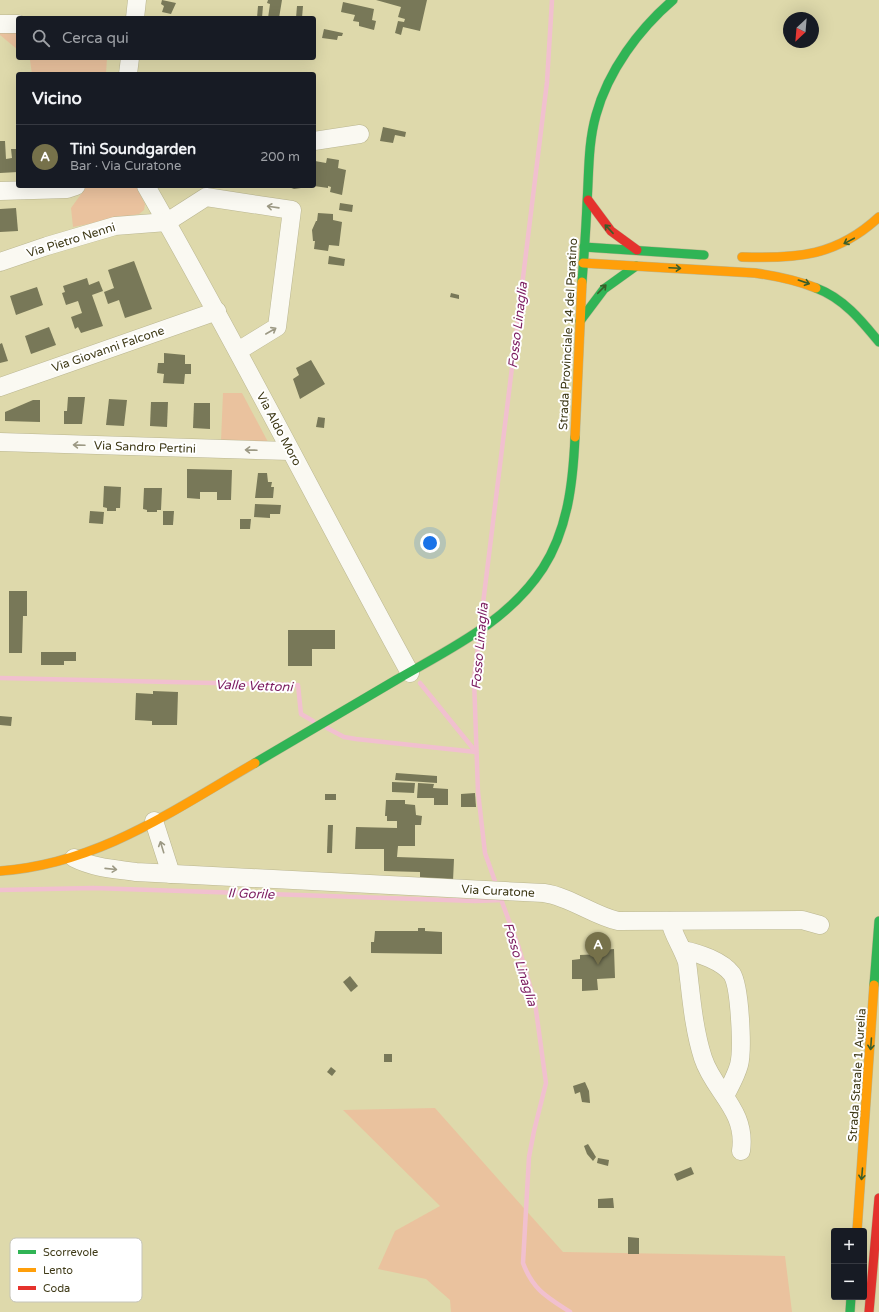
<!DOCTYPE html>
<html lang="it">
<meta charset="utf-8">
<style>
:root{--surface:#171b24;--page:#20242c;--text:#f1f3f6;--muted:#9ea1a6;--line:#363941;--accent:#76714a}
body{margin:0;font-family:"Varela Round",sans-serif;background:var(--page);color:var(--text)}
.controls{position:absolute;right:12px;bottom:12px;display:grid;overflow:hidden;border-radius:4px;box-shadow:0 4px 16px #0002}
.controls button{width:36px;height:36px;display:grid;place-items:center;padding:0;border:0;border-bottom:1px solid var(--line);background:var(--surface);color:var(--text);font:20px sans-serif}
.compass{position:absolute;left:783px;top:12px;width:36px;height:36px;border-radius:50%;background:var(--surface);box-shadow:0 4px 16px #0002;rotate:206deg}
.you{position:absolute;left:430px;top:543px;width:14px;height:14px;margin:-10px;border:3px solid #fff;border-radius:50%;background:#1a73e8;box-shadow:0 0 0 6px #1a73e833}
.badge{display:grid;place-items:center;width:26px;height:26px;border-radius:50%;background:var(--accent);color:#fff;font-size:13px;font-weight:700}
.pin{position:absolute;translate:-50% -33px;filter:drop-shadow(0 1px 2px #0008)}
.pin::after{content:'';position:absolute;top:21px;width:14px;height:12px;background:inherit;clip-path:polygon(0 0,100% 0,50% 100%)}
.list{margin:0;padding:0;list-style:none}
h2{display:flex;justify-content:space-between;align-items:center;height:52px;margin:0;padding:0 16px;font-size:17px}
h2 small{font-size:13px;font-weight:400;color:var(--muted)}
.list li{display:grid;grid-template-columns:26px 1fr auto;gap:12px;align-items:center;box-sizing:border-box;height:64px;padding:0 16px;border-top:1px solid var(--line)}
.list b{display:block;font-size:15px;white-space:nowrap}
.list p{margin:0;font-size:13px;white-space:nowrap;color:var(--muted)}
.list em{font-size:13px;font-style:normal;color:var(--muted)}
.icon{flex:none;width:22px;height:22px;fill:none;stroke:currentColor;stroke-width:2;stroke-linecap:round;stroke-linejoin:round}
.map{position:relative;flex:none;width:879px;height:1312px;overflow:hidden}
.search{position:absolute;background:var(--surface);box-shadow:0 4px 16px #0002;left:16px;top:16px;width:300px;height:44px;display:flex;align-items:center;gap:10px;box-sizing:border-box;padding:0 14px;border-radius:4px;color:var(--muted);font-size:15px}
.panel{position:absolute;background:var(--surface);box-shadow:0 4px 16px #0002;left:16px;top:72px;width:300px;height:116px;border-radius:4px}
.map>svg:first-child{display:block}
.green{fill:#eac29e}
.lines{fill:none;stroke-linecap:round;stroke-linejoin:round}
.stream{stroke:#f1c0cf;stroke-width:4.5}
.building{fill:#787858}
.street-casing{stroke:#bab691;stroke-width:19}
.fast-casing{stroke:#bab691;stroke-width:10}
.slow-casing{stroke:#bab691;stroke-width:10}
.jam-casing{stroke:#bab691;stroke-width:10}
.street{stroke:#faf9f2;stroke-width:18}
.fast{stroke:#30b455;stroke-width:9}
.slow{stroke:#ff9f0a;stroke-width:9}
.jam{stroke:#e5322d;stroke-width:9}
.oneway{stroke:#9c9984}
.oneway2{stroke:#3a5e29}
.labels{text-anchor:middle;stroke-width:4;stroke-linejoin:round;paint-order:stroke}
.street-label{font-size:12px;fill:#3e3916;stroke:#fff}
.water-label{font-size:13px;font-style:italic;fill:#7b1b5f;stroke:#fff}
.key{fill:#fff;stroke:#c5c4b9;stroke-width:1}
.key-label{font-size:11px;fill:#3e3916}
</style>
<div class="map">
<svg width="879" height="1312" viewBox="0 0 879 1312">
<rect width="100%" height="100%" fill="#ded9ab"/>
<g class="green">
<path d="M0 31H18V50L0 35Z"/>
<path d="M28 58H107L106 74H32L30 60Z"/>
<path d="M87 186H136L145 204 144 210 139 214 73 227 71 208Z"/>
<path d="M223 393H242L268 442 221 441Z"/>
<path d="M435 1108 563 1252 785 1256 792 1312H451L450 1300 426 1279 378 1269 395 1231 440 1206 343 1110Z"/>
</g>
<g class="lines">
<g class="stream">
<path d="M481 620 547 82 552 0"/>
<path d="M479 639 474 679 478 792 485 853 497 887"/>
<path d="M0 678 298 685 301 714 313 721"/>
<path d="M420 683 476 752"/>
<path d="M327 728 344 737 356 739 476 752"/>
<path d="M0 890 93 888 475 901 502 900"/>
<path d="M499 894 518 945 535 1003 546 1083 534 1131 529 1157 523 1263C533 1290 547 1297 570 1312"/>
</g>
</g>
<g class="building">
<path d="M162 0 176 3 171 14 162 12 164 6 161 4Z"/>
<path d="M268 0H282L279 18H268L270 4 267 3Z"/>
<path d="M376 0H427L420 31 403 27 401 35 395 33 398 21 404 22 405 19 398 17 401 7Z"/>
<path d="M343 2 374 9 372 20 376 21 374 30 359 26V22L353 21 355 15 341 12Z"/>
<path d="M258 6H263L262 18H257Z"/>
<path d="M297 6H303L302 18H296Z"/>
<path d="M324 29 343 33 342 36H338L337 40 322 38Z"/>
<path d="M383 127 406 132 405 137 395 135 393 143 380 141Z"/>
<path d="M0 141H5L6 159 12 158 11 149H18V172L0 173Z"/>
<path d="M314 156 316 157 315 161 326 163 327 158 339 160 338 168 346 170 342 195 330 192 331 187 328 186V188L314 186Z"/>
<path d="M286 186H301V188L294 189Z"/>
<path d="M340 203 353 205 352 212 339 210Z"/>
<path d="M16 208 18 231 0 232V209Z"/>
<path d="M318 213 333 214V220L342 222 339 246 329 245 328 251 314 249 315 241H313L312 230 316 221H317Z"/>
<path d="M329 256 345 259 344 266 328 264Z"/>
<path d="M134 261 152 309 125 318 119 300 108 304 104 292 114 288 108 270Z"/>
<path d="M87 278 89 285 99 281 103 291 92 295 103 326 81 333 78 327 75 329 71 317 82 313 78 301 66 305 62 293 65 292 63 286Z"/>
<path d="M37 287 43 305 16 315 10 296Z"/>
<path d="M451 293 459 295V299L450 297Z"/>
<path d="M49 327 56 345 31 354 25 336Z"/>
<path d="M2 343 8 361 0 363V344Z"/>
<path d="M164 353 185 355V364H191V374H185L184 384 163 383 164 374 157 373 158 363H164Z"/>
<path d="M311 360 325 384 300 399 293 379 299 375 296 368Z"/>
<path d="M68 397H85L82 424H64V411H67Z"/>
<path d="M109 399 127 400 124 426 106 425Z"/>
<path d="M33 400H40V422L5 421V412Z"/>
<path d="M151 402H168L167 427 150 426Z"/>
<path d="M194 403H210V429L193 428Z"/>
<path d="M318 417 325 418 324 428 316 427Z"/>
<path d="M187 469 232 470 231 500H217V492H200V499L187 498Z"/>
<path d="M258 473H267L268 482H272L271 487H274L273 498H255Z"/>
<path d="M104 486 121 487 120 508H116V511H107V508L103 507Z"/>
<path d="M144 488H162L161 510H157V512H147V510L143 509Z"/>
<path d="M255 504 281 505 280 514H270V518L254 517Z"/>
<path d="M90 511 104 512 103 524 89 523Z"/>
<path d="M163 511H174L173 525H163Z"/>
<path d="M240 519H251L250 529H240Z"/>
<path d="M9 591H27V616H23L22 653H9Z"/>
<path d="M288 630H335V649H312V666H288Z"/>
<path d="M41 652H76V661H64V665H41Z"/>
<path d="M153 691 178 692 177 725H152V721L135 720 136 693 153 694Z"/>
<path d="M0 716 12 717 11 726 0 725Z"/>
<path d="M396 773 437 776V783L395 780Z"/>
<path d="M392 782 415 783 414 793 392 792Z"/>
<path d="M418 783 434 784 433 788 448 789V805H434V798H417Z"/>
<path d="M475 793 476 807H461V794Z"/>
<rect x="325" y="794" width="11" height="6"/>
<path d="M386 800H405V804L415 805 416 815 422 816 421 825H415V846H398L397 857 454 859 453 881 420 880V872L384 871V849H355L356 827 397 828V821H387V816H385Z"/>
<path d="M328 825H333L332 853H327Z"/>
<path d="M418 928H425V931L442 932V954L371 953V942H374L375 931H418Z"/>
<path d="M614 949 615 978 597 979 598 990 582 991V979H572V960L580 959V955L602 954V950Z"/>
<path d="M350 976 358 986 351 992 343 982Z"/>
<rect x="384" y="1054" width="8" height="8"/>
<path d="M331 1067 336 1071 332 1076 327 1072Z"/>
<path d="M585 1082 589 1091 590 1103 582 1102 580 1092 575 1094 573 1086Z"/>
<path d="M588 1144 596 1157 593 1161 587 1154 584 1146Z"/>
<path d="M598 1158 609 1160 608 1166 597 1163Z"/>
<path d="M691 1167 694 1174 677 1181 674 1174Z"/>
<path d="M613 1198 614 1208H598V1199Z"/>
<path d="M628 1237 639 1238V1254H628Z"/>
</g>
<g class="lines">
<defs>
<g id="street">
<path d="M135 18 137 0"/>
<path d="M0 24H18"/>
<path d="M128 74 130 58"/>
<path d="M314 141 360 134"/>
<path d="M146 186C238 346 321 511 410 673"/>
<path d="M0 191 67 189 76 186"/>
<path d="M0 262 47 246 115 226 167 222 206 197 292 210 277 327 238 351"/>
<path d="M0 387 217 311"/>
<path d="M0 442 290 451"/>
<path d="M154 821 171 874"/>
<path d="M74 858C94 868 114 869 136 872L544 893C571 897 592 915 618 921L802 920 820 925"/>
<path d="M670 921C673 935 682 947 687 962 691 993 693 1027 703 1058 714 1092 747 1110 741 1151"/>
<path d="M683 950C699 953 722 961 732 974 740 987 743 1050 739 1065 736 1076 730 1086 725 1096"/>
</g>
<g id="fast">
<path d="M584 247 704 255"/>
<path d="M582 282C584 256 586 229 587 203 589 173 588 143 596 115 608 71 639 29 673 0"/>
<path d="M816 288C843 298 861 320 879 342"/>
<path d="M580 321 604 289 636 266"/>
<path d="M255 763C302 735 349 708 396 680 449 649 508 622 543 568 568 529 573 482 575 437"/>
<path d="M874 985 879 921"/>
<path d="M850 1312 851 1297"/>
</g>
<g id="slow">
<path d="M742 257C797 259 837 256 879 217"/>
<path d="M583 263 755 273C776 276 796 280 816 288"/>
<path d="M575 437 582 282"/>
<path d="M0 871C98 864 172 811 255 763"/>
<path d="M857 1231 874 985"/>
</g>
<g id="jam">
<path d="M588 200 611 231 637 250"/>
<path d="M869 1312 879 1198"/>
</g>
</defs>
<use href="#street" class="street-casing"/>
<use href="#fast" class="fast-casing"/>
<use href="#slow" class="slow-casing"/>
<use href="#jam" class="jam-casing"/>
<use href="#street" class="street"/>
<use href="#fast" class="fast"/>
<use href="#slow" class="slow"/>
<use href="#jam" class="jam"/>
</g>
<defs><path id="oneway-shaft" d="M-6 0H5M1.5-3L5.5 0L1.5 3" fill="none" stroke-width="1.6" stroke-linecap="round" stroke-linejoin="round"/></defs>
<g class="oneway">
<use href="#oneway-shaft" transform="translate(273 207) rotate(-172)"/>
<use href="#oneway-shaft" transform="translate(271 331) rotate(-30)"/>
<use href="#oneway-shaft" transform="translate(79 445) rotate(-178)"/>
<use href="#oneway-shaft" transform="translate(251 450) rotate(-178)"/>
<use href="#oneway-shaft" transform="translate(162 847) rotate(-107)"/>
<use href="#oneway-shaft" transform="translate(111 869) rotate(6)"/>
</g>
<g class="oneway2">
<use href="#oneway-shaft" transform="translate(609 229) rotate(-133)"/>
<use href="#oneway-shaft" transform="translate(849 241) rotate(152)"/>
<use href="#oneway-shaft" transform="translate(675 268) rotate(3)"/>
<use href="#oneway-shaft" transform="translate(804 282) rotate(19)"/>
<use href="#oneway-shaft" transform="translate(602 289) rotate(-46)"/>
<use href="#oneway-shaft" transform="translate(871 1044) rotate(94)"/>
<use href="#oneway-shaft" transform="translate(862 1174) rotate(95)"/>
</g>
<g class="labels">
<g class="street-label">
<text transform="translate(71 240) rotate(-17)" y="4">Via Pietro Nenni</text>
<text transform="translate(568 334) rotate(-87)" y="4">Strada Provinciale 14 del Paratino</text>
<text transform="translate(108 349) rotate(-19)" y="4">Via Giovanni Falcone</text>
<text transform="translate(279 429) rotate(62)" y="4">Via Aldo Moro</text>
<text transform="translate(145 447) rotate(2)" y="4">Via Sandro Pertini</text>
<text transform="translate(498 891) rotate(3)" y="4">Via Curatone</text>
<text transform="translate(857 1075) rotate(-86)" y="4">Strada Statale 1 Aurelia</text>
</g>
<g class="water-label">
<text transform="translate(517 325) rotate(-83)" y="5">Fosso Linaglia</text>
<text transform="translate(479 646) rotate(-85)" y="5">Fosso Linaglia</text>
<text transform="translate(254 685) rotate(2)" y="5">Valle Vettoni</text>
<text transform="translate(251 893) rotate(2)" y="5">Il Gorile</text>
<text transform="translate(521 964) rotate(73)" y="5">Fosso Linaglia</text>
</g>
</g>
<rect x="10" y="1238" width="132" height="64" rx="6" class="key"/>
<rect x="18" y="1250" width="18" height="4" fill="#30b455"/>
<rect x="18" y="1268" width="18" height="4" fill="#ff9f0a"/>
<rect x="18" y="1286" width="18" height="4" fill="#e5322d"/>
<g class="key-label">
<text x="43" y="1256">Scorrevole</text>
<text x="43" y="1274">Lento</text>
<text x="43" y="1292">Coda</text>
</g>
</svg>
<div class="controls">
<button>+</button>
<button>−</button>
</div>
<svg class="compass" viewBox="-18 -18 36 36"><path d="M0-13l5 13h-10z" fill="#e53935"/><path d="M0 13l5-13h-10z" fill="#9ea1a6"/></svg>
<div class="you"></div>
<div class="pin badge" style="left:598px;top:965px">A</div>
<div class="search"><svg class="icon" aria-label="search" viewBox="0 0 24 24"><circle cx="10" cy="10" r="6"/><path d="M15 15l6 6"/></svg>Cerca qui</div>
<section class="panel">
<h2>Vicino<small></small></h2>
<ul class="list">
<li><span class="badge">A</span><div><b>Tinì Soundgarden</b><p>Bar · Via Curatone</p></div><em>200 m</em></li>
</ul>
</section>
</div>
